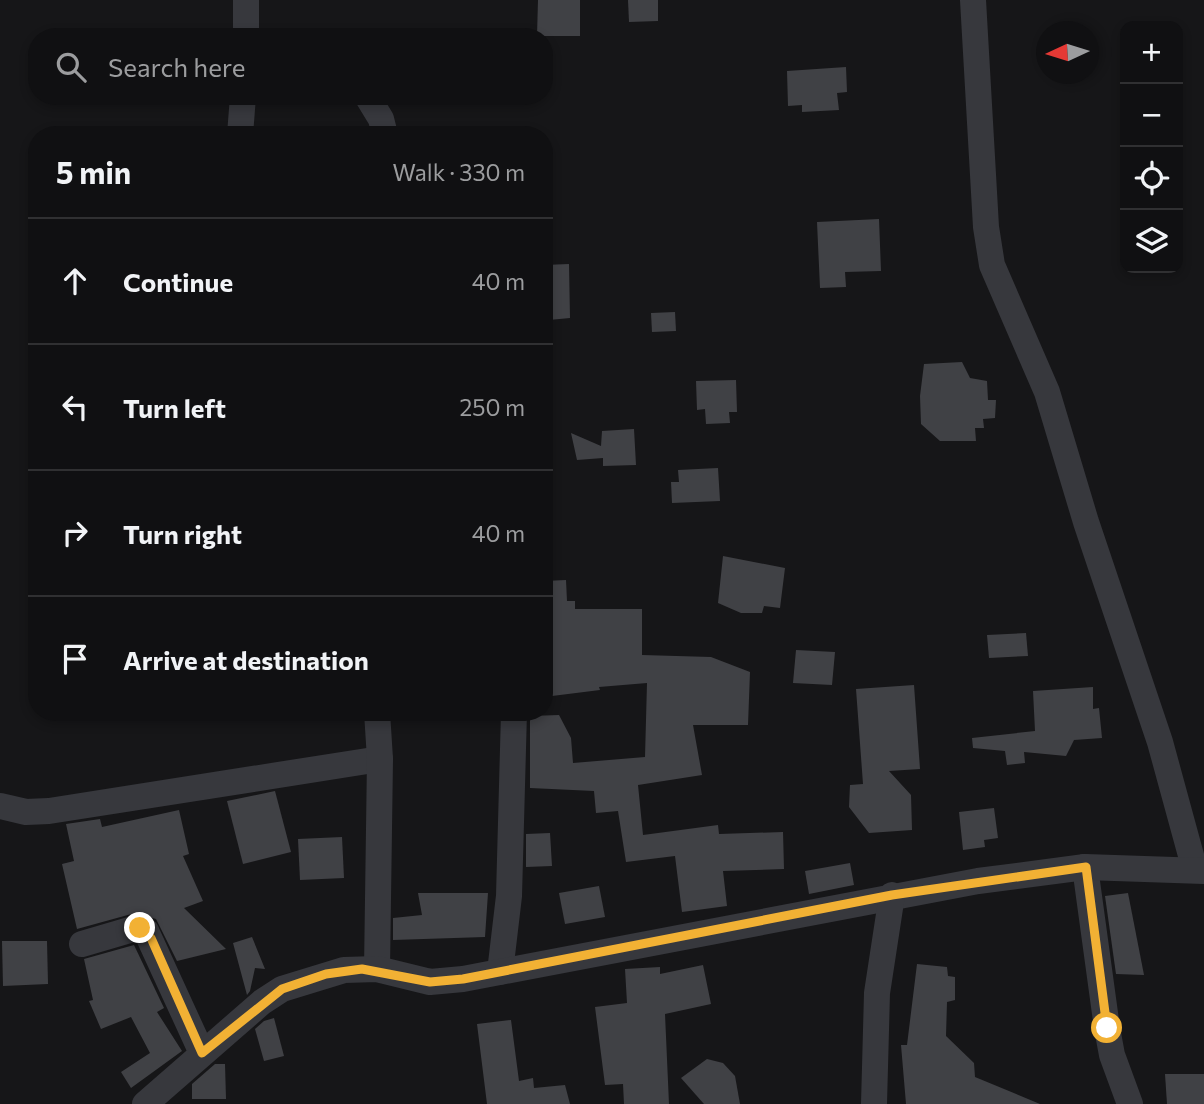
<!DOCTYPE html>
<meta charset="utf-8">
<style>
:root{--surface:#101012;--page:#1e1e20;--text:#f1f3f6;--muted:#9c9d9f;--line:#303032}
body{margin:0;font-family:Commissioner,sans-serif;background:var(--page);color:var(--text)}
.controls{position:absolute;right:21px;top:21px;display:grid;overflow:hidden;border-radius:14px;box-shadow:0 4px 10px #0003}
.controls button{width:63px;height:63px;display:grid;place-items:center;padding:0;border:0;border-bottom:2px solid var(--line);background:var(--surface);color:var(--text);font:35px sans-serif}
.compass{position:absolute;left:1036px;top:21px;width:63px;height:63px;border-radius:50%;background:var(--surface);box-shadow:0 4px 10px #0003;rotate:266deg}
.stop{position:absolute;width:21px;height:21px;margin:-16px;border:5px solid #f2b134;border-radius:50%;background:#fff}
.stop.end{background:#f2b134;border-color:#fff;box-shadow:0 2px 7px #0008}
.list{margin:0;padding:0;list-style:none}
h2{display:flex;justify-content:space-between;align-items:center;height:91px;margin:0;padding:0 28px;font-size:30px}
h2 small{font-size:23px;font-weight:400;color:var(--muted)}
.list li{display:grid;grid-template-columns:46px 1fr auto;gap:21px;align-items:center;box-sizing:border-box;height:126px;padding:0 28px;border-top:2px solid var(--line)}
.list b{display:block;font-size:26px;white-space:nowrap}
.list em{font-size:23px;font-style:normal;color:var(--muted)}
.icon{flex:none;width:38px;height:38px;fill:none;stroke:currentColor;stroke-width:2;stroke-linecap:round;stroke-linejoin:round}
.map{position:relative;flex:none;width:1204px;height:1104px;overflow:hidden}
.search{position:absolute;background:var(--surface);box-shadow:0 4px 10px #0003;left:28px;top:28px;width:525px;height:77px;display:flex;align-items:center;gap:18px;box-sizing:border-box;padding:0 24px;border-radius:28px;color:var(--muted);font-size:26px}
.panel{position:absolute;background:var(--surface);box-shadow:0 4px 10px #0003;left:28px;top:126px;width:525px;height:595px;border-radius:28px}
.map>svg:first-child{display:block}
.building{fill:#404145}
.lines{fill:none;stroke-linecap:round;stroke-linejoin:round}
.street{stroke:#37383d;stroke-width:26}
.route{stroke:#f2b134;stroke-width:9}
</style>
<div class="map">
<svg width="1204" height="1104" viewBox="0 0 1204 1104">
<rect width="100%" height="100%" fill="#161618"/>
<g class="building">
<path d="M538 0H580V36H537Z"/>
<path d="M628 0H658V21L629 22Z"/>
<path d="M846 67 847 92 837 93 839 110 802 112V105L788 106 787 71Z"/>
<path d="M879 219 881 271 845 272 846 287 820 288 817 222Z"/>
<path d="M569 264 570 318 549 320 547 294H544V265Z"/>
<path d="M675 312 676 331 652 332 651 313Z"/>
<path d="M962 362 970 378 987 381 988 400H996L995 418 983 419 984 428H975L976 441H940L921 424 920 396 924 364Z"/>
<path d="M736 380 737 412H729L730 423 706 424 705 409 697 410 696 381Z"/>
<path d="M634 429 636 465 603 466V458L577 460 571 433 601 446 602 431Z"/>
<path d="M718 468 720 501 672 503 671 482H679L678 470Z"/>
<path d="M723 556 785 568 780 608 764 606 762 613H741L718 603Z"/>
<path d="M566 580 567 601H575V609H642V655L711 657 750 672 748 725H693L702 775 638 785 643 835 718 825 719 834 783 832 784 869 723 871 727 906 682 912 675 856 626 862 618 811 596 813 594 791 530 788V716L559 715 571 738 573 763 645 757 647 683 599 687 600 690 544 697V581Z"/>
<path d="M1026 633 1028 656 989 658 987 635Z"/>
<path d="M796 650 835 652 832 685 793 683Z"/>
<path d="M914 685 920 769 889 771 911 795 912 830 869 833 849 807 850 785 863 784 856 689Z"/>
<path d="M1093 687V709L1099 708 1102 738 1074 740 1066 756 1024 752 1025 763 1007 765 1005 751 973 748 972 738 1035 731 1033 691Z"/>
<path d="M275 791 291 852 243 864 227 801Z"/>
<path d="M994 808 998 838 984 840 985 847 963 850 959 812Z"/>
<path d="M179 810 189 854 183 856 203 901 184 908 226 949 177 961 156 919 135 913 77 929 62 864 74 861 66 824 100 819 102 827Z"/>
<path d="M550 833 552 866 526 867V834Z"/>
<path d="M342 837 344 878 300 880 298 839Z"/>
<path d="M850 863 854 885 809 894 805 871Z"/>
<path d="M599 886 605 917 565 924 559 893Z"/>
<path d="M418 893H488L485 937 393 940V918L422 915Z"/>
<path d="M1128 893 1144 975 1116 974 1105 896Z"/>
<path d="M252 937 265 969 255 968 250 991 247 995 233 943Z"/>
<path d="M2 941H47L48 984 3 986Z"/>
<path d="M134 945 164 1008 157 1012 182 1051 131 1088 121 1072 150 1053 131 1017 101 1029 89 1001 93 1000 84 959Z"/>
<path d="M917 964 947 967 948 976 955 977V1000L947 1002 946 1036 974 1063 975 1077 1040 1104H906L901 1045H907Z"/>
<path d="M703 965 711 1004 665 1014 669 1104H624L623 1084 605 1085 595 1007 627 1003 625 969 660 967V974Z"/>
<path d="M274 1018 284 1056 264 1061 255 1029 264 1021Z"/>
<path d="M511 1020 519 1081 533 1078 534 1088 565 1085 570 1104H487L477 1024Z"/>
<path d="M707 1059 723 1063 735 1076 740 1104H704L681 1078Z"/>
<path d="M215 1064H225L226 1099H192V1084Z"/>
<path d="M1165 1074H1204V1104H1167Z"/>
</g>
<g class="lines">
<g class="street">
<path d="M246 0V37"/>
<path d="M973 0 986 227 992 265 1047 392 1086 522 1160 742 1195 870"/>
<path d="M367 96 381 119 385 135"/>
<path d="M240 135 243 96"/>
<path d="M0 806 26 812 49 811 380 759"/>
<path d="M1085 867 1107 1028 1112 1055 1130 1104"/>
<path d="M82 944 133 929 146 931 202 1053"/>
<path d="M377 969 380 759 377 712"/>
<path d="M500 972 509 896 514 712"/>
<path d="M145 1104 262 1002 282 989 344 970 377 969 430 982 463 979 978 881 1085 867 1204 871"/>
<path d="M874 1104 877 993 892 895"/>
</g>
</g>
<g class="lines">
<path class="route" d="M140 928 151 938 202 1053 282 989 326 974 362 969 430 982 463 979 892 895 1086 867 1107 1028"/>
</g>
</svg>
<div class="controls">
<button>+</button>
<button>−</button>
<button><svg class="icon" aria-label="locate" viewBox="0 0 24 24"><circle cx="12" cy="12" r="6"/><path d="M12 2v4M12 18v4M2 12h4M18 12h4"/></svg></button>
<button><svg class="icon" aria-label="layers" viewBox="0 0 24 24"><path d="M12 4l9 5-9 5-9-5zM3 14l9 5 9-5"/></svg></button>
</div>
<svg class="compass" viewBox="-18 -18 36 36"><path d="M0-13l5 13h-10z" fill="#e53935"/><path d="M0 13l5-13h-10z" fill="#9c9d9f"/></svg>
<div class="stop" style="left:1107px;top:1028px"></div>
<div class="stop end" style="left:140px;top:928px"></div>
<div class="search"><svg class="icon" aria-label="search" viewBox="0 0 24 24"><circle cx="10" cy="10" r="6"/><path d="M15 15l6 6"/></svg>Search here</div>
<section class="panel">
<h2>5 min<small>Walk · 330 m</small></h2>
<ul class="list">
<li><svg class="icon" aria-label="ahead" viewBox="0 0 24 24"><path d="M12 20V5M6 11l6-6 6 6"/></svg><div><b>Continue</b></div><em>40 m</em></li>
<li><svg class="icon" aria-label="left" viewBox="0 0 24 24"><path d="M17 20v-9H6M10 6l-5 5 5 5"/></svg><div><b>Turn left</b></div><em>250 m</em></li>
<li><svg class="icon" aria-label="right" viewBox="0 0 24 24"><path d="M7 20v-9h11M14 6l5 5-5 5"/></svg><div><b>Turn right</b></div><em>40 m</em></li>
<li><svg class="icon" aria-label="arrive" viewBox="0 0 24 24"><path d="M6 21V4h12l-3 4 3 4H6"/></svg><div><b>Arrive at destination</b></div></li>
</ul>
</section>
</div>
